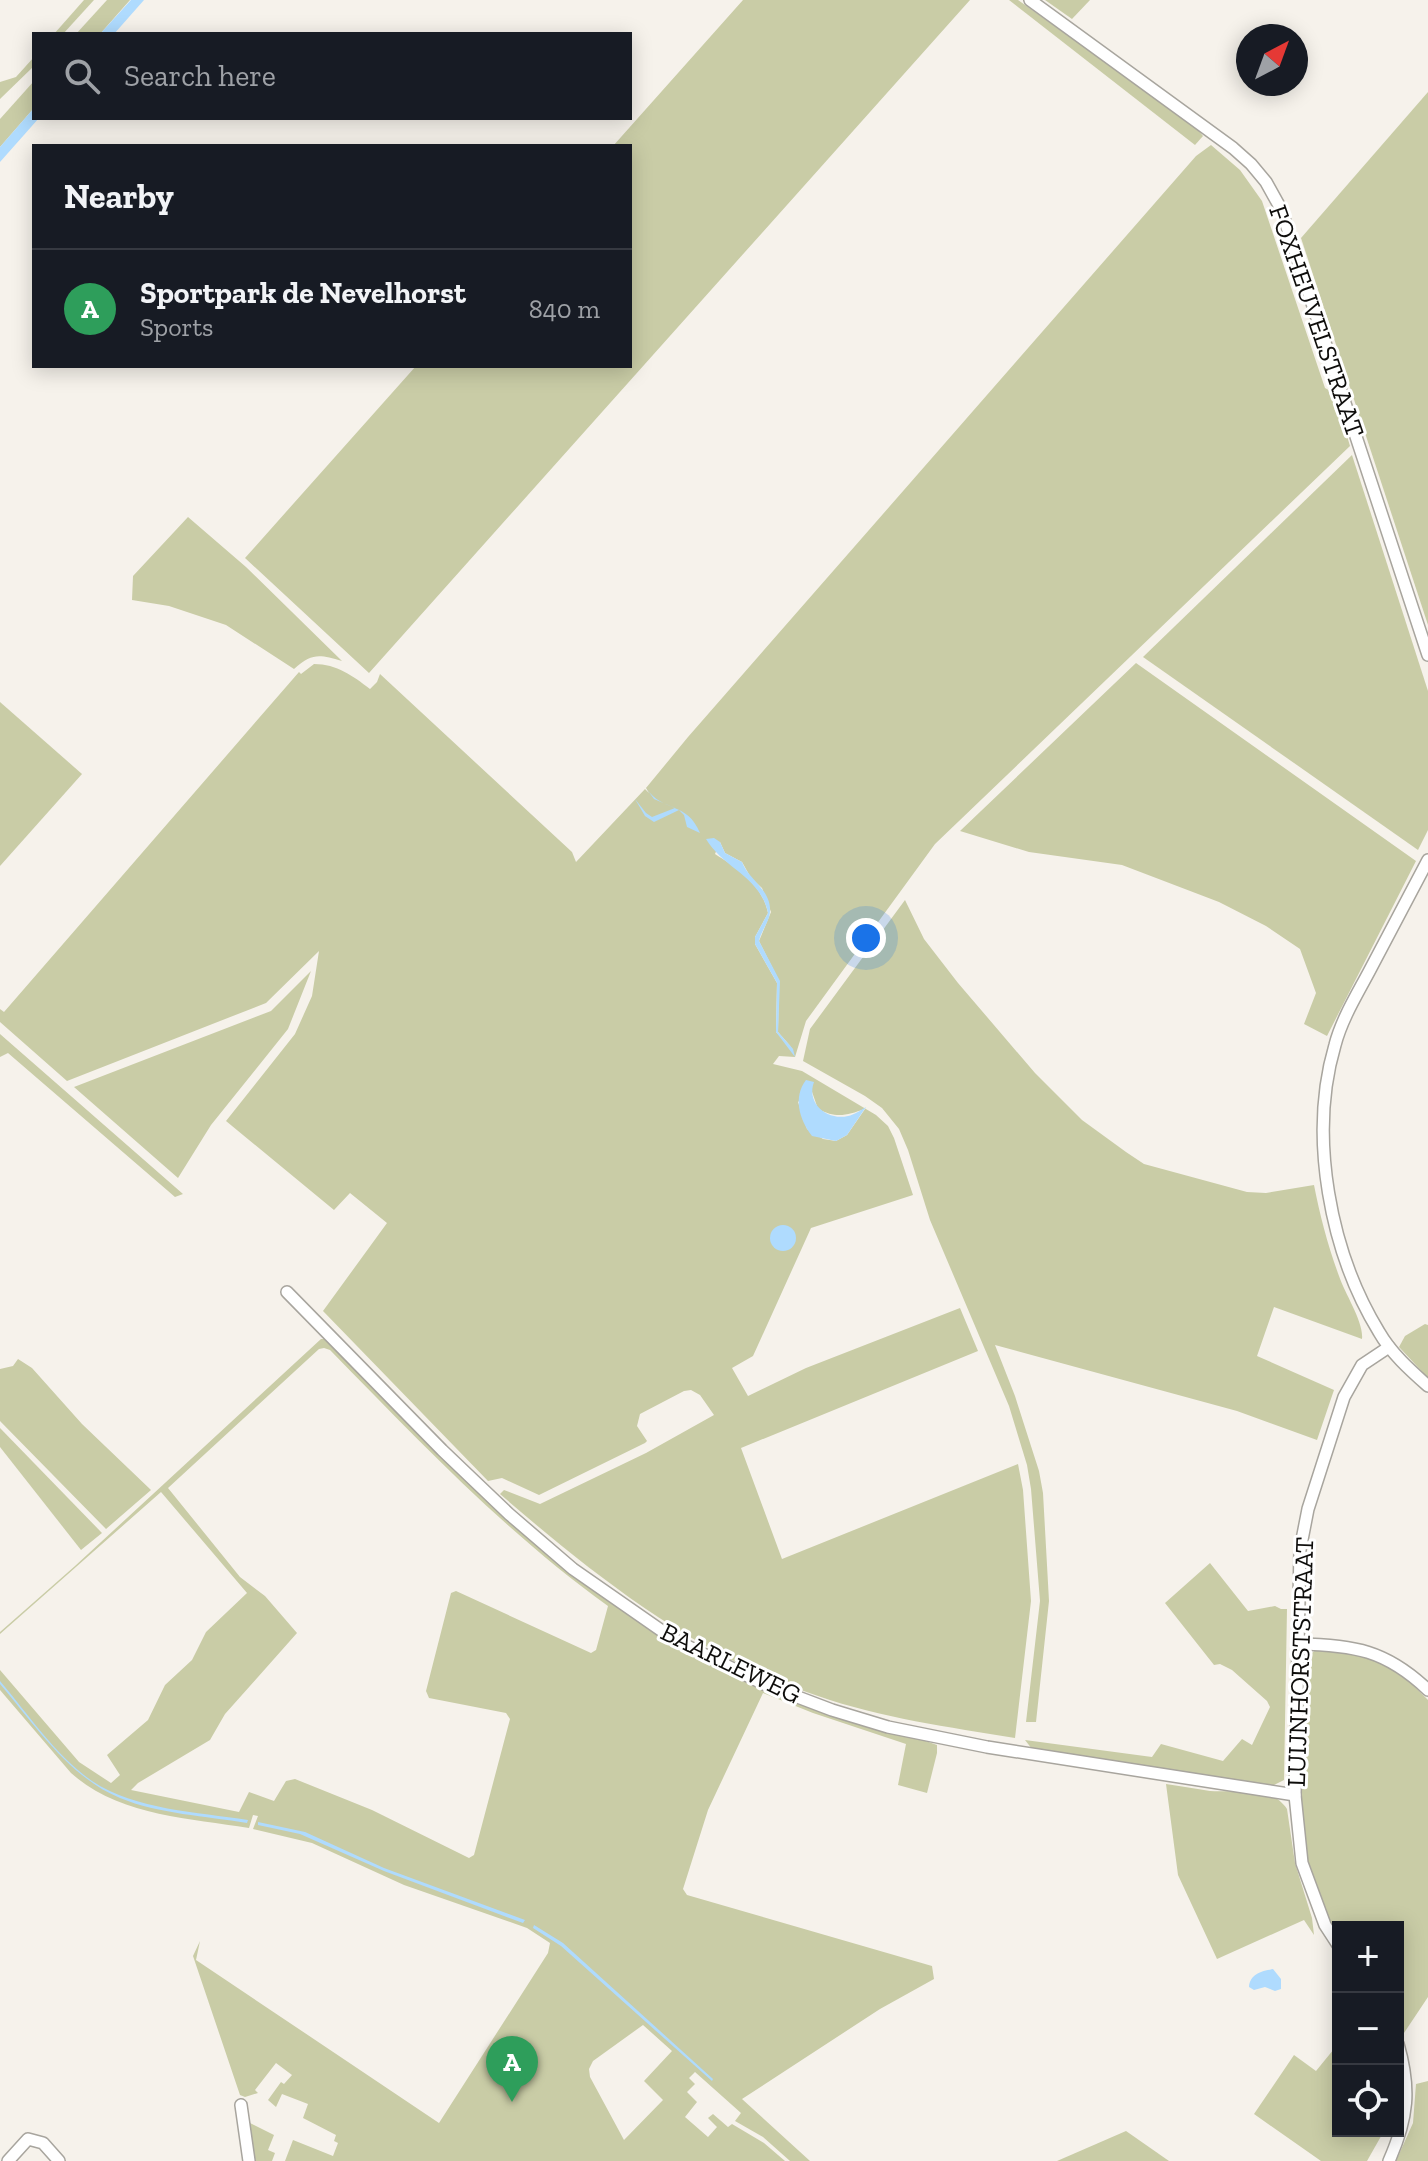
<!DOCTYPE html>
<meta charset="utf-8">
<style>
:root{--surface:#171b24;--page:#242831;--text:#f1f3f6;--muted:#9ea1a6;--line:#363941;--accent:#2e865b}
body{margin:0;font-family:"Zilla Slab",serif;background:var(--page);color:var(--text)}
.controls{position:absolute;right:24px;bottom:24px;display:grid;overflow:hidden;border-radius:0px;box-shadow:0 4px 20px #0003}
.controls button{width:72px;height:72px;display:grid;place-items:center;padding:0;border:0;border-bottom:2px solid var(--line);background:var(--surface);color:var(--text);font:40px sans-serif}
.compass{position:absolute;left:1236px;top:24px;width:72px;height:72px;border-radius:50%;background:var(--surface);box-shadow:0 4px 20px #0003;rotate:41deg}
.you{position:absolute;left:866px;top:938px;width:28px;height:28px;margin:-20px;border:6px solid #fff;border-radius:50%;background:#1a73e8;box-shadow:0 0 0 12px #1a73e833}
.badge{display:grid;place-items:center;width:52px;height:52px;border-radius:50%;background:var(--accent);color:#fff;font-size:26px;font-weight:700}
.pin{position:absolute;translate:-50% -66px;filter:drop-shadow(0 2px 4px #0008)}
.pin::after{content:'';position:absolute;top:42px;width:28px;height:24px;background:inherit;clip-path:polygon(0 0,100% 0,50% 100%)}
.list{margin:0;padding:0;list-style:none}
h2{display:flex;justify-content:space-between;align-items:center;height:104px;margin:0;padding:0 32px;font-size:34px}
h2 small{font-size:26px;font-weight:400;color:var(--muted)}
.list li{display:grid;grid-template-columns:52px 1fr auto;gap:24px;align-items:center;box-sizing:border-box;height:120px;padding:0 32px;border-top:2px solid var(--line)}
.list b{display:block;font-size:30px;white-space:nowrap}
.list p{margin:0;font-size:26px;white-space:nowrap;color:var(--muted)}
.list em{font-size:26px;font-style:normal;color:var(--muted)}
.icon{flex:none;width:44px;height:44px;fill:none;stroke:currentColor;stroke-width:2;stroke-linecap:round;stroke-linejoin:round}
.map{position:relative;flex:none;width:1428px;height:2161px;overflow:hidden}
.search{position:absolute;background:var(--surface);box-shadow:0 4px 20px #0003;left:32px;top:32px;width:600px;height:88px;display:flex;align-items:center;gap:20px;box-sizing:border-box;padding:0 28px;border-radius:0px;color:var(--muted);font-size:30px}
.panel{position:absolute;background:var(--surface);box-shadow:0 4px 20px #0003;left:32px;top:144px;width:600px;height:224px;border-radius:0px}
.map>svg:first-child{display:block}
.green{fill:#c9cca6;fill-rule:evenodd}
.water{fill:#afdbfe}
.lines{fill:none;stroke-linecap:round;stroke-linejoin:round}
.street-casing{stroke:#a8a59e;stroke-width:14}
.street{stroke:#fff;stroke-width:11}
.labels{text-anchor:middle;stroke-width:6;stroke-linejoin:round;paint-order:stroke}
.street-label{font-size:26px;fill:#0e0d0b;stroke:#fff}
</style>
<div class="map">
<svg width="1428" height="2161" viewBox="0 0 1428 2161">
<rect width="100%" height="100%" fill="#f6f2eb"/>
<g class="green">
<path d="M84 0H94L63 34H54Z"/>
<path d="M107 0H130L100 34H76Z"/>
<path d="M743 0H970L369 673 245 558 416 366H630V146H613Z"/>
<path d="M1009 0H1018L1194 125 1203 136 1195 145Z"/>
<path d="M1045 0H1090L1072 19Z"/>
<path d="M34 57V66L0 99V82L16 77Z"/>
<path d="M34 81V108L0 147V119Z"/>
<path d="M1428 92V625L1301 238Z"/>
<path d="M1211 145 1240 170 1262 201 1325 388 1334 393 1350 446 935 844 806 1021 795 1057 779 1056 773 1064 802 1071 876 1115 888 1126 894 1138 913 1195 811 1228 753 1356 732 1368 748 1396 806 1368 960 1308 978 1351 741 1448 782 1559 1018 1464 1023 1490 1031 1601 1015 1738C949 1727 881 1718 818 1696 696 1656 596 1577 500 1494L504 1490 540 1504 646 1453 714 1415 700 1395 691 1390 684 1391 640 1414 637 1426 647 1441 645 1443 539 1495 502 1478 488 1481 323 1311 387 1223 350 1193 334 1210 226 1121 295 1034 312 996 319 951 266 1003 67 1081 0 1022V1009L4 1012 299 672 301 674 314 664C337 664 353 676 370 689L377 682 380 674 572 852 576 862 645 789 649 793 646 788 688 737 1196 156ZM720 842 725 853 742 862 751 878 762 888 771 912 759 941 779 981 778 1032 793 1049 776 1032 777 983 755 944V937L768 913C762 885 739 869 715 854ZM811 1089 818 1109C837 1119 847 1115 865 1109L847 1135 836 1141 823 1139 807 1129 798 1102Z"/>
<path d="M1352 455 1428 691V830L1418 850 1143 657Z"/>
<path d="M188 517 246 567 342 661C320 655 313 652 294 669L226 625 169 606 132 600 133 576Z"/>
<path d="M1136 663 1416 861 1327 1036 1304 1024 1316 993 1300 949 1266 926 1219 902 1122 865 1029 852 960 831Z"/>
<path d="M0 702 82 774 0 866Z"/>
<path d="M905 900 924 939 958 983 1035 1073 1082 1120 1126 1152 1144 1164 1247 1192 1266 1193 1314 1185C1320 1216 1328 1246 1339 1276 1345 1294 1364 1322 1362 1339L1274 1307 1257 1356 1334 1390 1317 1440 1237 1411 995 1345 1015 1396 1039 1471 1043 1493 1049 1601 1036 1722H1026L1040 1601 1031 1489 1027 1465 1009 1406 930 1220 908 1150 899 1129 882 1108 865 1096 803 1061 810 1029Z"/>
<path d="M311 971 288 1029 211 1125 178 1178 74 1087 271 1011Z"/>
<path d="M0 1034 183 1194 175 1197 8 1053 0 1057Z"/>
<path d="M1425 1324 1428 1325V1378L1399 1347 1405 1336Z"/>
<path d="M321 1339H328L579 1575 737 1674 937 1745V1753L927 1793 898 1785 906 1744 813 1713 763 1693 708 1810 683 1889 687 1895 932 1966 934 1979 880 2009 742 2099 810 2161H790L763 2137 735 2121 741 2113 695 2072 689 2078 695 2084 687 2092 697 2102 685 2117 708 2137 717 2127 708 2118 713 2114 728 2127 732 2124 764 2143 785 2161H285L293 2140 333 2156 338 2143 334 2141 336 2135 303 2118 308 2104 282 2094 276 2107 268 2100 281 2082 284 2084 292 2075 276 2063 255 2090 258 2093 245 2097 240 2095 193 1956 200 1941 196 1960 439 2123 548 1953 550 1943 527 1928 404 1885 312 1843 253 1829 258 1816 253 1815 249 1828C188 1818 119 1816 71 1773L0 1690V1670L79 1762 111 1783 120 1775 107 1755 148 1720 165 1685 192 1660 206 1632 247 1593 161 1492 0 1634V1632L75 1566ZM324 1348 330 1350C418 1440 505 1532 608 1606L596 1650 591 1653 456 1591 451 1593 426 1691 429 1698 506 1713 510 1719 474 1855 469 1858 372 1810 295 1779 286 1781 274 1801 249 1792 239 1812 131 1790 138 1783 210 1740 225 1714 297 1633 265 1596 240 1577 168 1488 319 1349ZM643 2025 672 2051 644 2081 663 2100 624 2140 590 2077 589 2069 593 2061Z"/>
<path d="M18 1359 32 1368 82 1424 151 1490 106 1529 0 1421V1369L13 1366Z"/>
<path d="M0 1428 102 1533 81 1550 0 1447Z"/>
<path d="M1210 1563 1248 1611 1275 1606 1281 1609H1287L1284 1780 1272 1786 1032 1749 1025 1740 1152 1757 1161 1744 1223 1761 1242 1739 1252 1745 1270 1707 1267 1701 1232 1670 1220 1664 1214 1665 1165 1603Z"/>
<path d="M1333 1647 1378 1659 1404 1676 1428 1700V1997L1402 2036 1398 2028V1927H1338V1936C1289 1857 1300 1763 1302 1674 1305 1654 1313 1648 1333 1647Z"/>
<path d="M1166 1784C1181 1786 1196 1789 1210 1791 1235 1793 1271 1784 1287 1809L1295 1863 1312 1918 1314 1935 1304 1920 1217 1959 1178 1875Z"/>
<path d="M1338 2044V2131H1384L1367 2161H1321L1254 2114 1294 2055 1316 2071Z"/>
<path d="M1428 2081V2161H1396L1413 2123 1416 2084Z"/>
<path d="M250 2123 274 2135 268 2150 275 2153 272 2161H256L252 2152Z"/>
<path d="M1126 2131 1169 2161H1057Z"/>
</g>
<g class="water">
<path d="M131 0H144L114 34H100Z"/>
<path d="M34 108V118H39L0 162V147Z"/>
<path d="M646 788C663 813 687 801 700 833L687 827 684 815 679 810 654 822 645 816 635 799 646 813 652 817 675 808 654 799Z"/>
<path d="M714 838 720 842 725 853 742 862C749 880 771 890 770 911 770 921 761 931 759 941L780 981 778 1032 793 1049 795 1057 776 1032 777 983 755 944V937L768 913C761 877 723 868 706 839Z"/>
<path d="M806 1080 814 1082C806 1103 827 1121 848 1116 854 1115 861 1110 866 1107L847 1135 836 1141 812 1136C799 1119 793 1097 806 1080Z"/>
<circle cx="783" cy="1238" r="13"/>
<path d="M0 1681C28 1714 56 1756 92 1781 136 1810 197 1812 248 1820L247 1823C206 1816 159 1814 120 1798 69 1777 35 1725 0 1684Z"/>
<path d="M258 1822 305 1832 384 1868 525 1920 523 1923 384 1871 300 1834 258 1825Z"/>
<path d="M534 1925 563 1943 713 2079 712 2081 561 1946 533 1928Z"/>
<path d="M1273 1969 1281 1979V1989L1275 1991 1265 1987 1254 1990 1249 1987C1250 1974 1261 1971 1273 1969Z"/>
</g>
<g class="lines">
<defs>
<g id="street">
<path d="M1030 0 1233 148 1251 164 1266 182 1281 209 1428 655"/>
<path d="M1428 860C1409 896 1390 932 1371 968 1358 993 1342 1018 1335 1045 1308 1136 1330 1252 1379 1332 1391 1353 1410 1370 1428 1386"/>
<path d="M287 1292 442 1450 509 1514 573 1569 675 1640 766 1685 832 1710 888 1727 987 1747 1295 1795"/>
<path d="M1298 1644C1354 1645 1386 1650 1428 1690"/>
<path d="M1338 1945 1325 1925 1302 1863 1295 1795 1300 1550 1308 1509 1344 1397 1362 1365 1389 1347"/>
<path d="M241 2105 249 2161"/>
<path d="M8 2161 28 2139 43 2143 59 2161"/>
<path d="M1389 2161C1408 2118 1411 2089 1398 2044"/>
</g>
</defs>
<use href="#street" class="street-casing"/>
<use href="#street" class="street"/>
</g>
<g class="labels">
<g class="street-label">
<text transform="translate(1317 321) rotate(71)" y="9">FOXHEUVELSTRAAT</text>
<text transform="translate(1300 1662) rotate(-88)" y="9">LUIJNHORSTSTRAAT</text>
<text transform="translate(731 1663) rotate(26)" y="9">BAARLEWEG</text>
</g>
</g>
</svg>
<div class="controls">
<button>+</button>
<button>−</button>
<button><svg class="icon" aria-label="locate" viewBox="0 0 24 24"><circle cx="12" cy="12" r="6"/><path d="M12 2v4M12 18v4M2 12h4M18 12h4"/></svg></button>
</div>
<svg class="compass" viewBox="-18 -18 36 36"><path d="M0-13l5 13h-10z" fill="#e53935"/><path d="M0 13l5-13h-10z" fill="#9ea1a6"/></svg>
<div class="you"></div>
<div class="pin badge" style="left:512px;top:2102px;background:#2e9e5b">A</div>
<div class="search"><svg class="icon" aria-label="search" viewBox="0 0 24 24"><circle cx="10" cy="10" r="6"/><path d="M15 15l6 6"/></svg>Search here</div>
<section class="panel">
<h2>Nearby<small></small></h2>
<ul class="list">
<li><span class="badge" style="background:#2e9e5b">A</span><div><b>Sportpark de Nevelhorst</b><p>Sports</p></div><em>840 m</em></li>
</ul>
</section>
</div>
